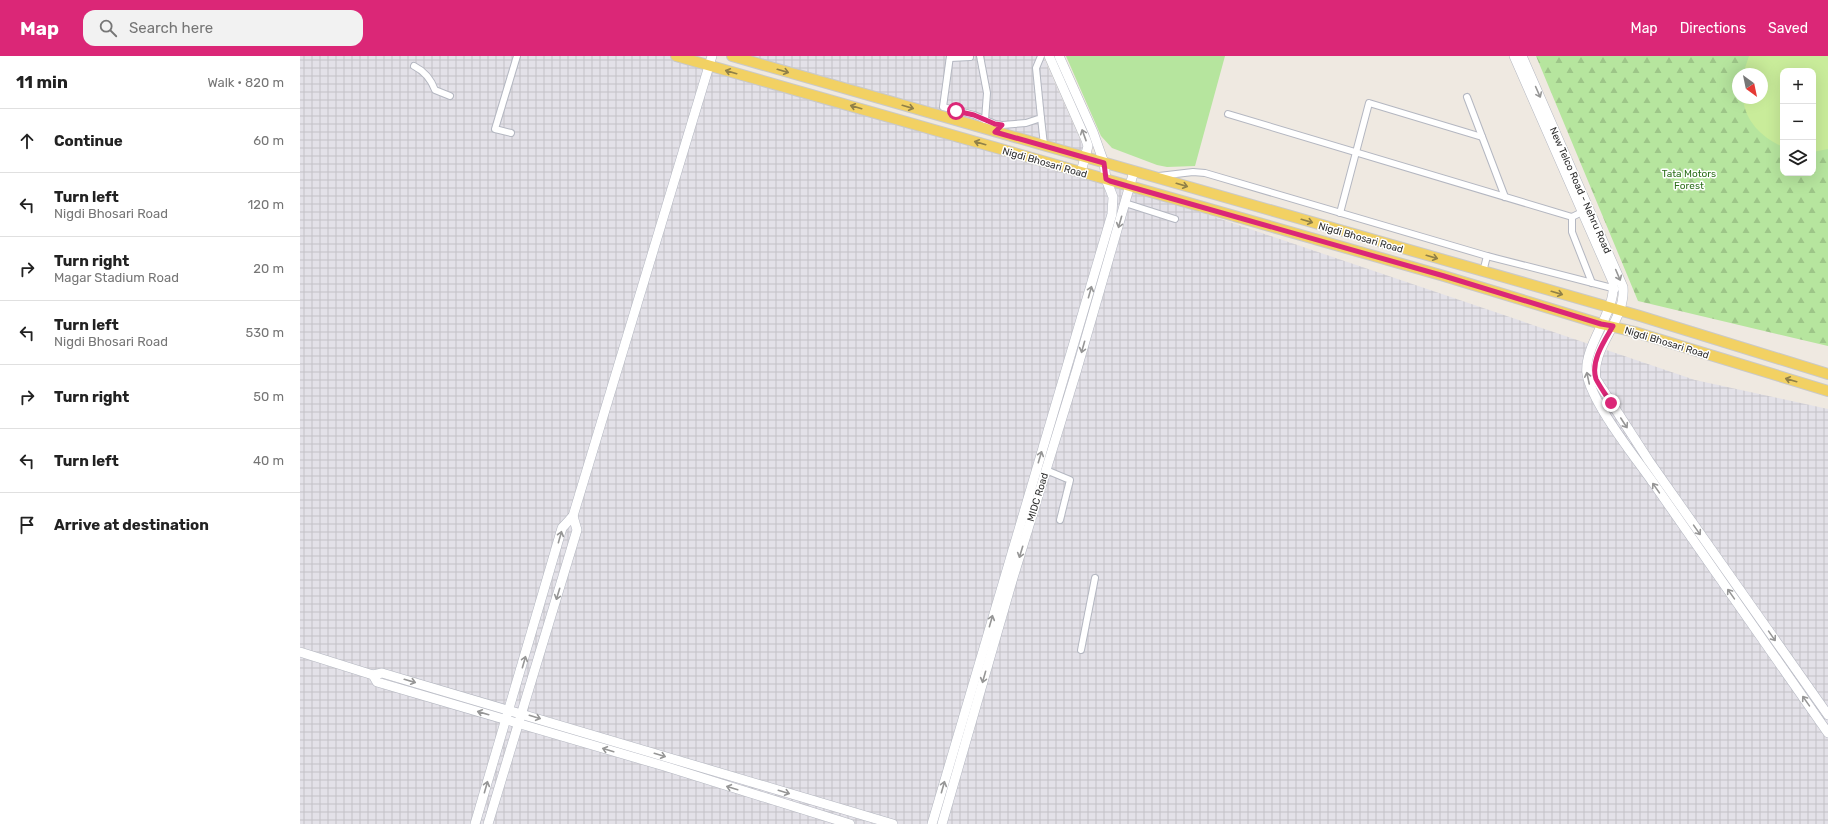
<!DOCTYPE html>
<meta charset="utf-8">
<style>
:root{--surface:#fff;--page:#f2f2f2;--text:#222;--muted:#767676;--line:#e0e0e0;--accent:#db2777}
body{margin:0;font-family:Rubik,sans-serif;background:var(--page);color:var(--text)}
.controls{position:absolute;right:12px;top:12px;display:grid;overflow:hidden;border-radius:8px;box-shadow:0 4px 16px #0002}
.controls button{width:36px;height:36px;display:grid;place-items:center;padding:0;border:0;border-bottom:1px solid var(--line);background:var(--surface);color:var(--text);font:20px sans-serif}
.compass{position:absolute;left:1432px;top:12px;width:36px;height:36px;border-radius:50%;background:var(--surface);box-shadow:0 4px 16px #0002;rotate:147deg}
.stop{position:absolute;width:12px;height:12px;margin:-9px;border:3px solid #db2777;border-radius:50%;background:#fff}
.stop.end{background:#db2777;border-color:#fff;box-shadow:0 1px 4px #0008}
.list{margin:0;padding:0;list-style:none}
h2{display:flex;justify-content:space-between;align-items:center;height:52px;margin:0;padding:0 16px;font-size:17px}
h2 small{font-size:13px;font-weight:400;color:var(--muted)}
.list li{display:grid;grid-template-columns:26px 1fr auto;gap:12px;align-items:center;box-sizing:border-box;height:64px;padding:0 16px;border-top:1px solid var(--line)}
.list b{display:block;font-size:15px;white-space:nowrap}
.list p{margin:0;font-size:13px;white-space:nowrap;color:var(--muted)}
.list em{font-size:13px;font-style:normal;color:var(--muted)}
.icon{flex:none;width:22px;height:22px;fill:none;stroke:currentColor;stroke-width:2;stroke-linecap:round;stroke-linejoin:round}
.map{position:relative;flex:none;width:1528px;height:768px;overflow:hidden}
header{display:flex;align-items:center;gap:24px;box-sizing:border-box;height:56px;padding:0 20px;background:var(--accent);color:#fff}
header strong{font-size:19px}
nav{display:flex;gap:22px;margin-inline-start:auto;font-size:14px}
.search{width:280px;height:36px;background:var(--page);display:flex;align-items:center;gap:10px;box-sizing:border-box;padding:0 14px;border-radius:12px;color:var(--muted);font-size:15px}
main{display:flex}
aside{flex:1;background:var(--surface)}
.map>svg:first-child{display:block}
.industrial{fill:url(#industrial-grid)}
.forest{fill:url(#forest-firs);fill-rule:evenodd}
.park{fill:#b6e59e}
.pitch{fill:#c9ec9a}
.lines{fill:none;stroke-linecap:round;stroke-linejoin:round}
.street-casing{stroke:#b4b7c1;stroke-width:8}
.secondary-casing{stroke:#b4b7c1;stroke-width:10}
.primary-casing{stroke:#c9c9c9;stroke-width:12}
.street{stroke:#fff;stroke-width:6}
.secondary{stroke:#fff;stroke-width:9}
.primary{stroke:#f2d163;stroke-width:10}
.oneway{stroke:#908048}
.oneway2{stroke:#969696}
.route{stroke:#db2777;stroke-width:5}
.labels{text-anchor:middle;stroke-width:3;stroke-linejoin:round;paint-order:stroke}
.street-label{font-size:10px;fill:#2e2e2e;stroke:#fff}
.park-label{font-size:10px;fill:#2c6e1b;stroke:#fff}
</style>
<header>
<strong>Map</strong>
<div class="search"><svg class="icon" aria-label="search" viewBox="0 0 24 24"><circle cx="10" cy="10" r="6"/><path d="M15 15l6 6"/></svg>Search here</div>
<nav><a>Map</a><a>Directions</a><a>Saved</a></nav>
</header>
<main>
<aside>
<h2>11 min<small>Walk · 820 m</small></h2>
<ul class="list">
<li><svg class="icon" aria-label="ahead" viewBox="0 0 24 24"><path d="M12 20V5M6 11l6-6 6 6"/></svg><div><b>Continue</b></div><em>60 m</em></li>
<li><svg class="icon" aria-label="left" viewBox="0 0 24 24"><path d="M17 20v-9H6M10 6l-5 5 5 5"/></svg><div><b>Turn left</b><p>Nigdi Bhosari Road</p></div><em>120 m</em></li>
<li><svg class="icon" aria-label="right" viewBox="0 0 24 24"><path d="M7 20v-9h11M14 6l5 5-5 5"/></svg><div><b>Turn right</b><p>Magar Stadium Road</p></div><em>20 m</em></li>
<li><svg class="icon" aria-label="left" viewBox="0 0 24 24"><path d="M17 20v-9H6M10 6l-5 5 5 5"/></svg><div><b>Turn left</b><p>Nigdi Bhosari Road</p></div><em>530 m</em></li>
<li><svg class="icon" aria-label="right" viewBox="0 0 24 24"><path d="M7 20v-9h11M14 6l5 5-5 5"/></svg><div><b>Turn right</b></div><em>50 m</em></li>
<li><svg class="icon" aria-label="left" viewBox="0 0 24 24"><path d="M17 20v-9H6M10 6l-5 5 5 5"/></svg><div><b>Turn left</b></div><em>40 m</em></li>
<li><svg class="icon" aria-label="arrive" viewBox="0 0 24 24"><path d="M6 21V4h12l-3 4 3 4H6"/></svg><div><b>Arrive at destination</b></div></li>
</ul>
</aside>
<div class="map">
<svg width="1528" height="768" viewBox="0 0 1528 768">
<defs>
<pattern id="industrial-grid" width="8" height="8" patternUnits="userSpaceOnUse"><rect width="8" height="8" fill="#e3e1e8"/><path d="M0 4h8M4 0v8" fill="none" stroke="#c3c1c7"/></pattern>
<pattern id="forest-firs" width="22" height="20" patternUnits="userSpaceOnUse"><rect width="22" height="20" fill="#b6e59e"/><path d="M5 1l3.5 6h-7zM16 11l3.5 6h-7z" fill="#9dc588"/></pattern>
</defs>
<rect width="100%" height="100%" fill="#efe9e1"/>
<g class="industrial">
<path d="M0 0H370L803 123 1395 324 1528 353V768H0Z"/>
<path d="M443 0H743L787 99Z"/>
</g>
<path class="forest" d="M1236 0H1528V290L1338 245ZM1483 15H1513V117H1483ZM1438 18H1462V42H1438Z"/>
<path class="park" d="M766 0H925L895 110 867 111 857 109 812 92 801 80Z"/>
<path class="pitch" d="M1449 0H1528V93L1513 96V15H1483V91C1463 82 1445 66 1443 42H1462V18H1443Z"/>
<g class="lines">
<defs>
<g id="street">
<path d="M650 0 643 51 674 59 695 68 702 69"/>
<path d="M680 0 687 37 685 64"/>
<path d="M650 2 670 1"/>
<path d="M114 10C124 15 131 23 135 34L150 40"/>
<path d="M1167 41 1205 141"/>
<path d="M928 58 1272 161 1284 155"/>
<path d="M741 62 744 89"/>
<path d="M700 72 702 69 726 67 741 62 736 12 741 0"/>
<path d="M211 77 195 73 217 0"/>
<path d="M859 120 893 116 905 117 1187 200 1316 233"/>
<path d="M825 147 875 163"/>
<path d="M1040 157 1069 47 1182 81"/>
<path d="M1272 161V176L1292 227"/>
<path d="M1183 216 1187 200"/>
<path d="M746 414 770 424 760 464"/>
<path d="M781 594 795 522"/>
</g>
<g id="secondary">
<path d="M749 0 786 84 788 90 781 116"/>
<path d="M1214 0 1313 226C1317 255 1283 290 1287 318 1292 348 1336 402 1354 428 1412 511 1470 594 1528 677"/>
<path d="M1222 0 1323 231C1326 265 1291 290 1296 323L1349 405 1528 659"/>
<path d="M0 596 73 619 82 617 593 768"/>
<path d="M73 619 77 626 364 710 550 768"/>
<path d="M175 768 262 472 273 460 412 0"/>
<path d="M188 768 277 474 273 460"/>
<path d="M632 768 812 158 813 141 806 123 804 107 793 76 759 0"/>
<path d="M642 768 712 525 777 313 834 115"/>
</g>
<g id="primary">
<path d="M376 0 1144 220 1301 268 1335 276 1528 335"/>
<path d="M432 0 1340 260 1528 318"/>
</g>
</defs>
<use href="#street" class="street-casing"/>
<use href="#secondary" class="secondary-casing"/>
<use href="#primary" class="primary-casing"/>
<use href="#street" class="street"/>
<use href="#secondary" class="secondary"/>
<use href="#primary" class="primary"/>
</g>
<defs><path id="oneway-shaft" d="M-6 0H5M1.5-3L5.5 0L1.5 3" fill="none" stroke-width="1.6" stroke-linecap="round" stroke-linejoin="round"/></defs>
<g class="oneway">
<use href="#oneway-shaft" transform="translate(483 15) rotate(16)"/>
<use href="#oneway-shaft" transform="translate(431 16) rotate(-164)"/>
<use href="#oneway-shaft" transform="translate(556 51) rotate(-164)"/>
<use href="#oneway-shaft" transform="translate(608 51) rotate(16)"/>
<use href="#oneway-shaft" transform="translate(680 87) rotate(-164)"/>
<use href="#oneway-shaft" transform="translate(882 129) rotate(16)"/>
<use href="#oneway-shaft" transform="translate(1007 165) rotate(16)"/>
<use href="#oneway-shaft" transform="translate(1132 201) rotate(16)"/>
<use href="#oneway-shaft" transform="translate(1257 237) rotate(16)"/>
<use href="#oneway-shaft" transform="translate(1491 324) rotate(-164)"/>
</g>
<g class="oneway2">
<use href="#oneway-shaft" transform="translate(1238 36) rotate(66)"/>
<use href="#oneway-shaft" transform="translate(784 79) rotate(-110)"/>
<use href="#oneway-shaft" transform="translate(820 166) rotate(106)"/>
<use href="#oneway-shaft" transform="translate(1318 219) rotate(67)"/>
<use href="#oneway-shaft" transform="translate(790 236) rotate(-74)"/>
<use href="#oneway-shaft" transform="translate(783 291) rotate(106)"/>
<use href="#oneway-shaft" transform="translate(1288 322) rotate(-102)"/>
<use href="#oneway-shaft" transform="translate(1324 367) rotate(57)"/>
<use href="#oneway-shaft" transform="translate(740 401) rotate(-73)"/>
<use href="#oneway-shaft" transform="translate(1356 432) rotate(-125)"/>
<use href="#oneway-shaft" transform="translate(1397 474) rotate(55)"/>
<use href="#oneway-shaft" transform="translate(260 481) rotate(-74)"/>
<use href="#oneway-shaft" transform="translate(721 496) rotate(107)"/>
<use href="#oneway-shaft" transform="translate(258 538) rotate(107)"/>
<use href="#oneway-shaft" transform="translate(1431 538) rotate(-125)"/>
<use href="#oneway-shaft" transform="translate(691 565) rotate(-74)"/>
<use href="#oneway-shaft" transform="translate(1472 580) rotate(55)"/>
<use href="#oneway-shaft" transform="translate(224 606) rotate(-74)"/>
<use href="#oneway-shaft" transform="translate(684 621) rotate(106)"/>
<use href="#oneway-shaft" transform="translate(110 625) rotate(16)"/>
<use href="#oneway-shaft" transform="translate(1506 645) rotate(-125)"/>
<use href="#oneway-shaft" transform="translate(183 657) rotate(-164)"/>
<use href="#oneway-shaft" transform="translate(235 661) rotate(17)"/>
<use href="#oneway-shaft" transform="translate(308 694) rotate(-163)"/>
<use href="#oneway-shaft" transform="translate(360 699) rotate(17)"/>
<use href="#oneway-shaft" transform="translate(186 731) rotate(-74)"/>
<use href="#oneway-shaft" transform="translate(643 731) rotate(-74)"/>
<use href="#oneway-shaft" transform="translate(432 732) rotate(-163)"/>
<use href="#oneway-shaft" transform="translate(484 736) rotate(17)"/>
</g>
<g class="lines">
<path class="route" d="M656 55 674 59 695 68 702 69 695 76 804 107 806 123 810 125 1144 220 1301 268 1313 270C1305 284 1290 305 1296 323 1300 331 1306 339 1311 347"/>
</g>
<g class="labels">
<g class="street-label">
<text transform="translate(745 106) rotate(16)" y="4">Nigdi Bhosari Road</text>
<text transform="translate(1281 134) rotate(66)" y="4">New Telco Road - Nehru Road</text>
<text transform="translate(1061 181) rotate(16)" y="4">Nigdi Bhosari Road</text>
<text transform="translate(1367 286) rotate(17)" y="4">Nigdi Bhosari Road</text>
<text transform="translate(737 441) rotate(-73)" y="4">MIDC Road</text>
</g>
<g class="park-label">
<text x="1389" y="121">Tata Motors<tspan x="1389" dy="12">Forest</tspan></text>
</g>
</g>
</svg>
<div class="controls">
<button>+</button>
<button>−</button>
<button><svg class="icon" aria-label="layers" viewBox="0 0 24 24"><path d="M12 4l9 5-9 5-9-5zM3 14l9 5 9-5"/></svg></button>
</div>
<svg class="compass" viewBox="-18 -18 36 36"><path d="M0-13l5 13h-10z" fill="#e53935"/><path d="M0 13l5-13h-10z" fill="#767676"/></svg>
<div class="stop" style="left:656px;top:55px"></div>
<div class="stop end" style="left:1311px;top:347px"></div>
</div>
</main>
